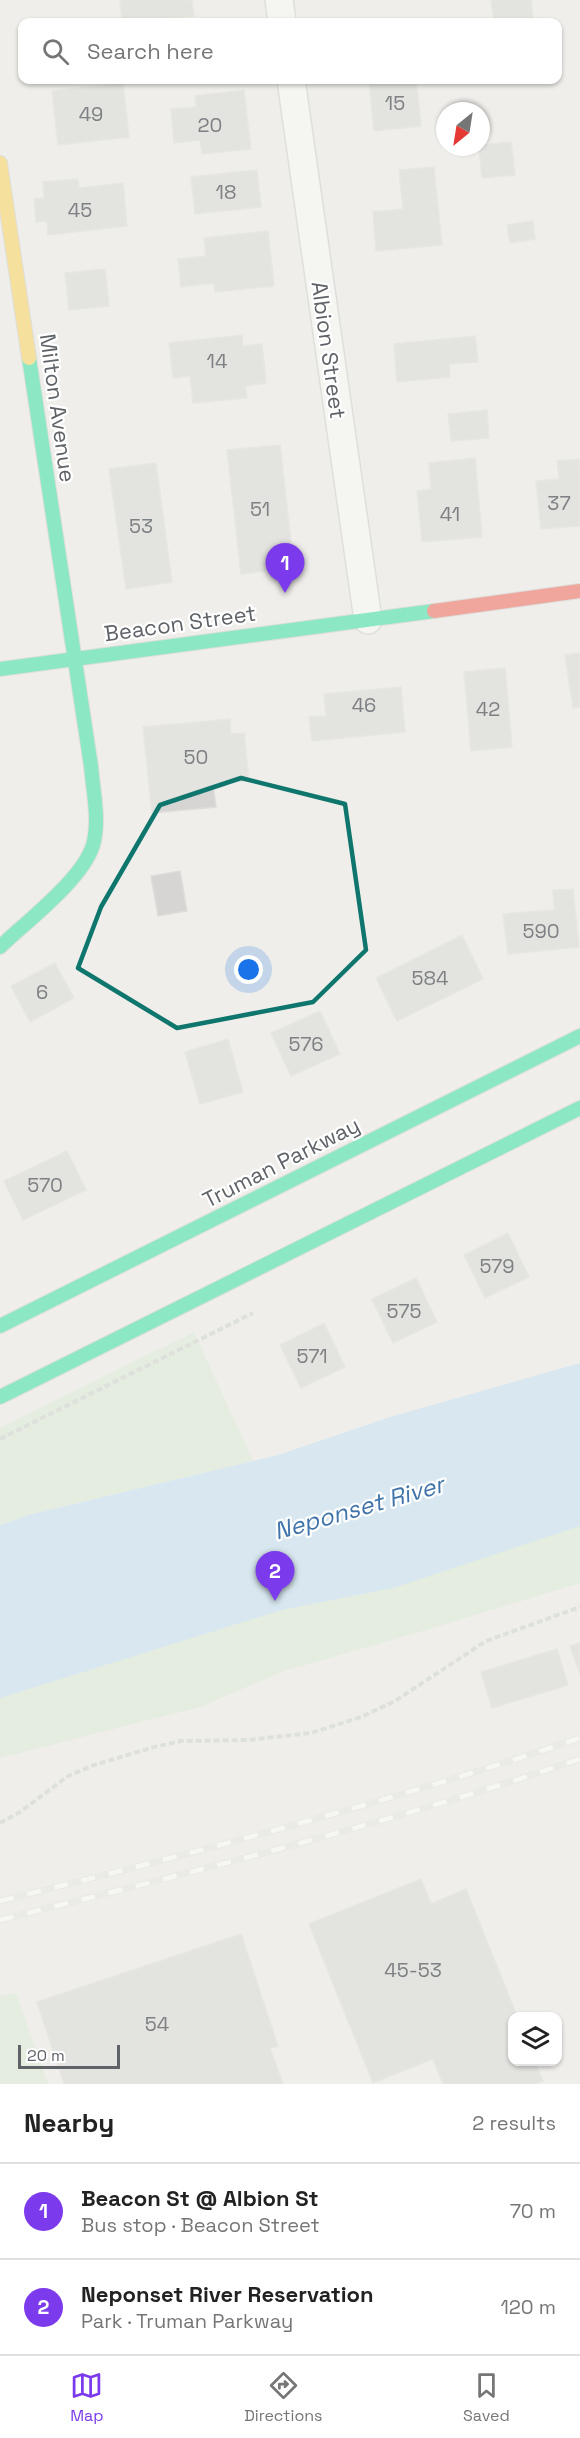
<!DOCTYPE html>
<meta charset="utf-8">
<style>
:root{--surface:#fff;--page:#f2f2f2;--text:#222;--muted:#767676;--line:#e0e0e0;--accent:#7c3aed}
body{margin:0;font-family:"Space Grotesk",sans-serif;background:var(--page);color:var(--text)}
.controls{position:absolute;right:18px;bottom:18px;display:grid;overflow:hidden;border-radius:12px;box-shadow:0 2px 4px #0004}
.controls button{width:54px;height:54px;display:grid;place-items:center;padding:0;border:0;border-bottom:2px solid var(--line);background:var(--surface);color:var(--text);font:30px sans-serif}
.compass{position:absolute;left:436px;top:102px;width:54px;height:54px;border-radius:50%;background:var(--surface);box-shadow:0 2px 4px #0004;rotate:210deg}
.scale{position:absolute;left:18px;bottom:15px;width:102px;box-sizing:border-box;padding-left:6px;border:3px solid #5f6368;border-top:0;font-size:16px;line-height:21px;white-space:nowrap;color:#5f6368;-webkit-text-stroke:4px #fff;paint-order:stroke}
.you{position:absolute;left:249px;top:970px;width:21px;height:21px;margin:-15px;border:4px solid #fff;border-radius:50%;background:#1a73e8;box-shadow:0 0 0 9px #1a73e833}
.badge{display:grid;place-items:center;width:39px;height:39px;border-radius:50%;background:var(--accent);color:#fff;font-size:20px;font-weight:700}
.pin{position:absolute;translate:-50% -50px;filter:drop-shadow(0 2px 3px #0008)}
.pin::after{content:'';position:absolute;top:32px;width:21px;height:18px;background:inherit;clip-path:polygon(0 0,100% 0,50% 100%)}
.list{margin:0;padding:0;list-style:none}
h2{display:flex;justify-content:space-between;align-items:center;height:78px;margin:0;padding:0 24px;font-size:26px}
h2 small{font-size:20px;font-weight:400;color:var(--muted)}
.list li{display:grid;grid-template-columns:39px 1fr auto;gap:18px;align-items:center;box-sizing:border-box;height:96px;padding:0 24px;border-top:2px solid var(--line)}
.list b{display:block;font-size:22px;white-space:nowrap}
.list p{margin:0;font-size:20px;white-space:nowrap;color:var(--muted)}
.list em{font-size:20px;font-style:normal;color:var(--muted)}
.icon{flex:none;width:33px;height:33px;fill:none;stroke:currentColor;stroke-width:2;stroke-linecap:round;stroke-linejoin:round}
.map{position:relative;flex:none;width:580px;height:2084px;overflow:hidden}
.search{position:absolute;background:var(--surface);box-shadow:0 2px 4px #0004;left:18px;right:18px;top:18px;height:66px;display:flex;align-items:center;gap:15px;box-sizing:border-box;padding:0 21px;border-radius:12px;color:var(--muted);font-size:22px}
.sheet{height:270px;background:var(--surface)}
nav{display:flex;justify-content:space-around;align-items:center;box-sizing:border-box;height:84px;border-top:2px solid var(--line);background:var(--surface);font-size:16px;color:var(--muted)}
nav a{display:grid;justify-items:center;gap:3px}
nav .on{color:var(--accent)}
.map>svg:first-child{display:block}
.green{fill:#d8ebd6}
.water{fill:#bfe0f9}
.building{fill:#d6d5d3;stroke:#deddd9;stroke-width:1.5}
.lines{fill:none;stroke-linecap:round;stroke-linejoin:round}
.street-casing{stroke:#cbcccc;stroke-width:30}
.fast-casing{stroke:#cacacb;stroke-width:16}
.slow-casing{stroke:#cacacb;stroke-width:16}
.jam-casing{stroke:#cacacb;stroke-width:16}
.path{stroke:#cacfcc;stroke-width:4;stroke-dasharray:6 3;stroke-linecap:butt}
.street{stroke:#fdfcfc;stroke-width:27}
.fast{stroke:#16e098;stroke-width:14}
.slow{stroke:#ffcf43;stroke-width:14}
.jam{stroke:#f24e42;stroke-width:14}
.rail-casing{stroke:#e4e4e4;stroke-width:7}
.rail{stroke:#fff;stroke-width:4.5;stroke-dasharray:14;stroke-linecap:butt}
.marked{fill:none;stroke:#0f766e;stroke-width:4.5;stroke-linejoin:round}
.labels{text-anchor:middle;stroke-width:4.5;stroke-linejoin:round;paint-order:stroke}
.number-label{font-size:20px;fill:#7e8184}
.street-label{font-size:22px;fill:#5f6368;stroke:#fff}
.water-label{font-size:24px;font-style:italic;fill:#4174aa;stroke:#fff}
</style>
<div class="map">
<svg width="580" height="2084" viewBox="0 0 580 2084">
<rect width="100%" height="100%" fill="#efeeea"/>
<g class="green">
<path d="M194 1332 253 1461 28 1515 0 1525V1428Z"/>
<path d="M580 1447V1583L416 1633 284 1671 200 1707 0 1758V1608Z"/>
<path d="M16 1993 48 2084H0V1996Z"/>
</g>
<path class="water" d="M580 1363V1526L393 1588 282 1610 0 1698V1525L28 1515 278 1455 390 1417Z"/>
<g class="building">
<path d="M120 0H192L194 16 122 22Z"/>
<path d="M491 0H531L533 19 494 22Z"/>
<path d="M369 80H416L421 126 374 131Z"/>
<path d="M123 83 129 137 58 145 52 91Z"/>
<path d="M244 90 251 149 202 154 200 140 174 143 171 109 196 107 195 96Z"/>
<path d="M511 142 515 175 482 178 479 147 481 145Z"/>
<path d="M434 167 442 245 376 251 373 212 403 209 399 170Z"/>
<path d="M257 170 261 207 195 214 191 177Z"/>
<path d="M78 179 79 188 123 183 127 226 48 235 47 221 36 222 34 199 44 198 43 182Z"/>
<path d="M533 221 535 239 510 243 507 225Z"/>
<path d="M268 231 274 286 215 292 214 283 181 287 178 259 206 256 204 238Z"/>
<path d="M105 269 109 306 69 310 65 273Z"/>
<path d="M242 335 243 346 262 344 266 383 246 386 247 398 193 403 190 376 173 378 169 343Z"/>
<path d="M475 336 478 362 449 364 450 377 397 382 394 344Z"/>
<path d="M487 410 489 438 451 441 448 414Z"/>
<path d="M280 445 294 568 241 574 227 450Z"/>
<path d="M475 458 482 537 422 542 417 491 431 489 429 463Z"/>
<path d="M579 459 580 526 541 529 536 481 559 479 557 461Z"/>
<path d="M156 463 172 582 126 589 109 469Z"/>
<path d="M580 653V707L573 708 565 655Z"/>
<path d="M505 668 512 747 471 751 464 672Z"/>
<path d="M401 687 405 732 312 741 309 717 326 716 324 694Z"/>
<path d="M230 719 231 734 244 733 249 780 213 784 216 807 152 813 143 727Z"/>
<path d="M180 871 187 911 158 916 151 876Z"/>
<path d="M573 889 579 947 508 954 503 914 554 910 553 890Z"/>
<path d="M462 935 483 979 397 1021 376 978Z"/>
<path d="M55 963 74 998 30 1022 11 986Z"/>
<path d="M320 1011 340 1054 291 1076 271 1033Z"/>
<path d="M228 1039 243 1092 200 1104 185 1052Z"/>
<path d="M67 1151 86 1190 23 1220 4 1181Z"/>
<path d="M508 1233 529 1277 485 1298 464 1255Z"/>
<path d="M416 1278 437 1322 393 1343 372 1299Z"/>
<path d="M324 1323 345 1367 301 1388 280 1345Z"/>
<path d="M580 1643V1674L570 1646Z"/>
<path d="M557 1649 568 1685 492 1708 481 1672Z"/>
<path d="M421 1879 431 1904 466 1889 517 2016H512V2062H535L543 2081 535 2084H443L433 2059 373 2083 309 1924Z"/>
<path d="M241 1934 278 2046 270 2048 283 2084H64L37 2002Z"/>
</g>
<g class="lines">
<defs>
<g id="street">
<path d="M279 0 282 22"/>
<path d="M291 80 368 620"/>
</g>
<g id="fast">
<path d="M0 669 434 611"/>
<path d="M0 947C26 922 83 879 93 845 100 820 93 791 91 766L29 358"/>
<path d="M0 1326 580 1036"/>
<path d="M0 1397 580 1108"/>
</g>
<path id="slow" d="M0 163 29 358"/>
<path id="jam" d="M434 611 580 591"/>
</defs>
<use href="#street" class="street-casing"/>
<use href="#fast" class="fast-casing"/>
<use href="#slow" class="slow-casing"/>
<use href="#jam" class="jam-casing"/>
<g class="path">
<path d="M0 1439 253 1313"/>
<path d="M0 1823 20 1812 68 1776 94 1765 154 1747 181 1741 248 1740 311 1733 361 1717 395 1701 486 1641 580 1607"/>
</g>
<use href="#street" class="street"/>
<use href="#fast" class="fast"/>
<use href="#slow" class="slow"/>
<use href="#jam" class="jam"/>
<defs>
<g id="rail">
<path d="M0 1901C195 1853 390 1802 580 1738"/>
<path d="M0 1920C194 1872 390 1823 580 1759"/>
</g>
</defs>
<use href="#rail" class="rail-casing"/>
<use href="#rail" class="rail"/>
</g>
<path d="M0 0H580V2084H0ZM241 778 345 804 366 950 313 1002 177 1028 78 968 101 907 160 805Z" fill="#efeeea" fill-opacity=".55" fill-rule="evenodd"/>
<path class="marked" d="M241 778 345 804 366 950 313 1002 177 1028 78 968 101 907 160 805Z"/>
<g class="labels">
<g class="number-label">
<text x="395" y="110">15</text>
<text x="91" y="121">49</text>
<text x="210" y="132">20</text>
<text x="226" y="199">18</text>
<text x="80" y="217">45</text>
<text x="217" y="368">14</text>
<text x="559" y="510">37</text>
<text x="260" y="516">51</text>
<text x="450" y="521">41</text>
<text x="141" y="533">53</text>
<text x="364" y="712">46</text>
<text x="488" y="716">42</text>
<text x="196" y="764">50</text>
<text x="541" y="938">590</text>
<text x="430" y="985">584</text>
<text x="42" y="999">6</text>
<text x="306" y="1051">576</text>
<text x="45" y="1192">570</text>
<text x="497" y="1273">579</text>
<text x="404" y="1318">575</text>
<text x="312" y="1363">571</text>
<text x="413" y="1977">45-53</text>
<text x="157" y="2031">54</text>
</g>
<g class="street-label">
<text transform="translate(329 350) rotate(82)" y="8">Albion Street</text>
<text transform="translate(58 408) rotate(82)" y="8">Milton Avenue</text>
<text transform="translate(180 623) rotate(-8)" y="8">Beacon Street</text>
<text transform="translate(281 1162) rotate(-27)" y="8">Truman Parkway</text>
</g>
<g class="water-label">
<text transform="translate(359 1508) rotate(-16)" y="8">Neponset River</text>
</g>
</g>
</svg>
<div class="controls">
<button><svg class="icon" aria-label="layers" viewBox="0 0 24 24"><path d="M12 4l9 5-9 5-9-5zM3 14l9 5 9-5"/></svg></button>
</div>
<svg class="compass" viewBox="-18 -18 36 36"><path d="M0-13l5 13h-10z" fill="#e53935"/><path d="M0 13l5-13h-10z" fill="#767676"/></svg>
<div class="scale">20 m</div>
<div class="you"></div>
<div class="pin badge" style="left:285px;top:593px">1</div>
<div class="pin badge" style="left:275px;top:1601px">2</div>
<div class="search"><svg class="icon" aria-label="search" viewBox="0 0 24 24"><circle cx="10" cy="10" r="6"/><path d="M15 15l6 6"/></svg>Search here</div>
</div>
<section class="sheet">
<h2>Nearby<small>2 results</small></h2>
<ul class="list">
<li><span class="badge">1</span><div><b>Beacon St @ Albion St</b><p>Bus stop · Beacon Street</p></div><em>70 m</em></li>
<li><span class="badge">2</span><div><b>Neponset River Reservation</b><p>Park · Truman Parkway</p></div><em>120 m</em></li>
</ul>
</section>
<nav>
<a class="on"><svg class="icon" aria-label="map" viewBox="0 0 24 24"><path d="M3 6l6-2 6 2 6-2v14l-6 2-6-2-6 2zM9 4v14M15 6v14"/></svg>Map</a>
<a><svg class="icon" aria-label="directions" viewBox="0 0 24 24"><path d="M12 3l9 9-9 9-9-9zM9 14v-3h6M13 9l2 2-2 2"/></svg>Directions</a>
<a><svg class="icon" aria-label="saved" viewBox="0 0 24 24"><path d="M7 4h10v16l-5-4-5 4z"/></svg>Saved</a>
</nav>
